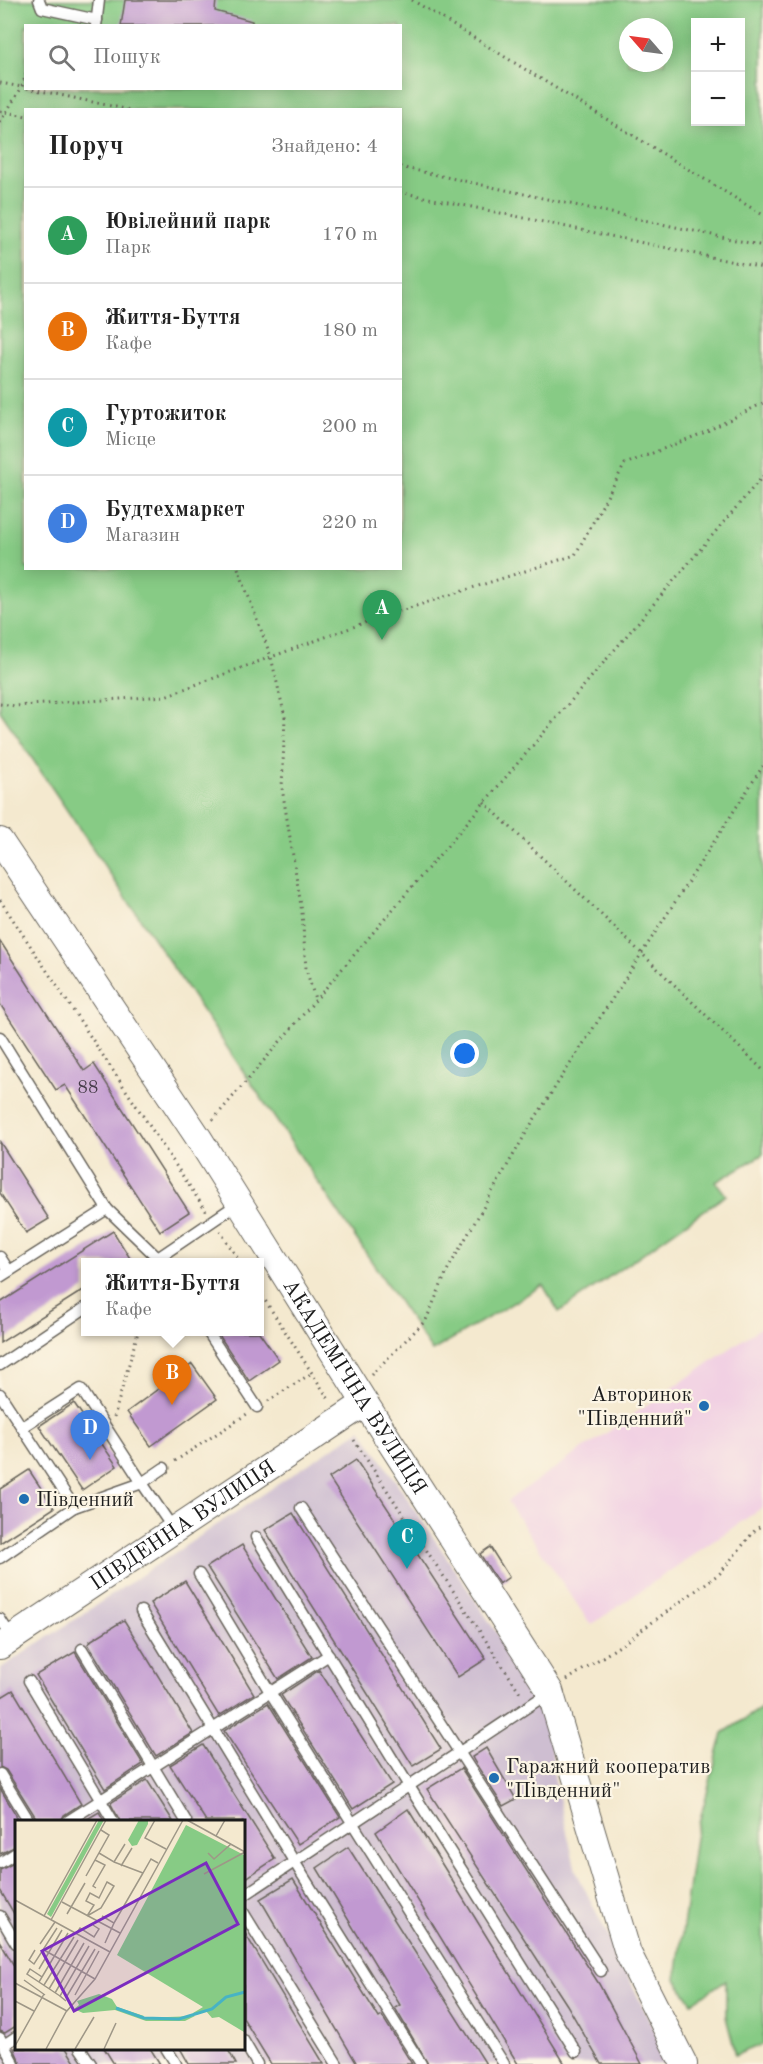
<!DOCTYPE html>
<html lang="uk">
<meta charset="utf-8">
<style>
:root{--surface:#fff;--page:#f6f6f6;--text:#222;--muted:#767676;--line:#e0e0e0;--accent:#b45309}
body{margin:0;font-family:"Old Standard TT",serif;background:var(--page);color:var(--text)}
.controls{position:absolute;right:18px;top:18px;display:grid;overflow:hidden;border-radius:0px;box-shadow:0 3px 15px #0003}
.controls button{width:54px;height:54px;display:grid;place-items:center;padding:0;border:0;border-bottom:2px solid var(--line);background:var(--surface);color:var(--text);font:30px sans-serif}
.compass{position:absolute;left:619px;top:18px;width:54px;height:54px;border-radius:50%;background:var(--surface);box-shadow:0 3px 15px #0003;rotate:298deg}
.you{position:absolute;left:465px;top:1054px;width:21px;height:21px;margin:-15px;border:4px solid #fff;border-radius:50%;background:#1a73e8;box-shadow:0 0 0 9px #1a73e833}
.badge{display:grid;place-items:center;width:39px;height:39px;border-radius:50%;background:var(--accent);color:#fff;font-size:20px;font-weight:700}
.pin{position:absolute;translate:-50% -50px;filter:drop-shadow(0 2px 3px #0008)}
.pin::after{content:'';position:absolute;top:32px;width:21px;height:18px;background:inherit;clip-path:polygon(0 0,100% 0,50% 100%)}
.popup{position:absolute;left:81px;top:1258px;width:183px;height:78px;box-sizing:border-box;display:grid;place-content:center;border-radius:0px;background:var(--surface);filter:drop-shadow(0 2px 4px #0005);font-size:20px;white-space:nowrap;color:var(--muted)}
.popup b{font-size:22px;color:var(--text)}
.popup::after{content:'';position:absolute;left:50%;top:100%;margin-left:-12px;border:12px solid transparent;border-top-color:var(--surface)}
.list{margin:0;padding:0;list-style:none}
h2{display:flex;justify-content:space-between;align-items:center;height:78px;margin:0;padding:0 24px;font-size:26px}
h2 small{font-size:20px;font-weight:400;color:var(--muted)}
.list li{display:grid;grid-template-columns:39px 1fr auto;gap:18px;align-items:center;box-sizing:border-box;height:96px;padding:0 24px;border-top:2px solid var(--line)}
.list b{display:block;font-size:22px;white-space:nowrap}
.list p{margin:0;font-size:20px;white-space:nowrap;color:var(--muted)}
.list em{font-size:20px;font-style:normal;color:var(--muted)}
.icon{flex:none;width:33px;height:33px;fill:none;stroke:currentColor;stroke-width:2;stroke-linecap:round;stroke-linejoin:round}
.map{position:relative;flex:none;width:763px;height:2064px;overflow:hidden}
.search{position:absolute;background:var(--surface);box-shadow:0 3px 15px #0003;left:24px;top:24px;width:378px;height:66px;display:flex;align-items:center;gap:15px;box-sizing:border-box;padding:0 21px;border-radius:0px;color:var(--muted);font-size:22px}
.panel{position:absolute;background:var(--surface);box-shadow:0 3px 15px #0003;left:24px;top:108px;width:378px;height:462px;border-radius:0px}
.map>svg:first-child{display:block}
.built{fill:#f1d0e3}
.industrial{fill:#cebed1;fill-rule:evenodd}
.green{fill:#87cb85;stroke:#527450;stroke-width:1.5;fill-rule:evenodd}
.building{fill:#c199d1}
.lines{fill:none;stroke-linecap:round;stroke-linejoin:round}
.service-casing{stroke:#68645b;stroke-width:13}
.tertiary-casing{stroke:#68645b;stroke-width:28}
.path{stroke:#68645b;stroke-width:3;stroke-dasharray:1.5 4.5;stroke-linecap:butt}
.service{stroke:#fff;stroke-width:10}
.tertiary{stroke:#fff;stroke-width:26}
.poi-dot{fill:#1f6fb2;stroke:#fcf5e5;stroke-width:2}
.labels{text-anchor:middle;stroke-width:4.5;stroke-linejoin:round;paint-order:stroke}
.number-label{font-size:18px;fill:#453b49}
.street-label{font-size:21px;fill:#1c1c1c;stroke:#fcf5e5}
.poi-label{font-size:21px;fill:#1c1c1c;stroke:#fcf5e5;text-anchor:start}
.inset-river{fill:none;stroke:#47b3c4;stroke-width:3}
.inset-road{fill:none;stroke:#9e9787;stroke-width:1.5}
.view{fill:#7b2cbf;fill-opacity:0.15;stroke:#7b2cbf;stroke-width:3}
.inset-edge{fill:none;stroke:#1c1c1c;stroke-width:3}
</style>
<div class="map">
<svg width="763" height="2064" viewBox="0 0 763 2064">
<rect width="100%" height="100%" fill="#fcf5e5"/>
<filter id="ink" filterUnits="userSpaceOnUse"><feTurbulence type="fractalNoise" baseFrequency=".0167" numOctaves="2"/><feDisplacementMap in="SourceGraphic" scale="12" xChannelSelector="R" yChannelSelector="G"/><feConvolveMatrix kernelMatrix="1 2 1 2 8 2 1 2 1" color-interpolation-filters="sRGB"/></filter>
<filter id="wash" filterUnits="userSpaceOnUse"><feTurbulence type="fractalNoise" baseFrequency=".008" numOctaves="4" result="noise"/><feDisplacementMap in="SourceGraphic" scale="24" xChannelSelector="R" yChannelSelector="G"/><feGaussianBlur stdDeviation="1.35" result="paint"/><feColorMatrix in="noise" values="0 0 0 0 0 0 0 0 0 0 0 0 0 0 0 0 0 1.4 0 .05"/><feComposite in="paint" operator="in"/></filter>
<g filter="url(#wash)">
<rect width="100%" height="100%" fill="#f4e9cf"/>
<path class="built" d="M763 1326V1507L591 1625 507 1501Z"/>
<path class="industrial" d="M361 1429 549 1711 554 1776 576 1871 671 2064H0V1669ZM16 1821H243V2048H16Z"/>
<g class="green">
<path d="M0 0H763V1154L716 1182 726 1195 559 1312 543 1285 432 1351 0 711ZM696 22H740V122H696ZM26 26H400V88H26ZM628 27H664V63H628ZM26 110H400V568H26Z"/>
<path d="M763 1707V2044L736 2055 726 2017V1980L692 2003 676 1979 695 1838 723 1733Z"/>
</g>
<g id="blocks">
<g class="building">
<path d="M125 0H216L215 11 252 21V26H121Z"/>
<path d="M0 941 84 1071 94 1064 189 1212 160 1231 65 1085 56 1090 0 1004Z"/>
<path d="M0 1142 49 1219 26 1233 0 1193Z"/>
<path d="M113 1231 133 1263H85V1289L0 1343V1303Z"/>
<path d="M217 1332H259L279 1360 249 1381Z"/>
<path d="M192 1364 217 1399 151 1446 127 1412Z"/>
<path d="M74 1403 117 1466 82 1490 39 1426Z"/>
<path d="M356 1460 486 1659 458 1677 329 1478Z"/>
<path d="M29 1470 54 1508 0 1543V1489Z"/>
<path d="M293 1513 441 1749 413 1766 265 1530Z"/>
<path d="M242 1545 312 1657 278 1679 207 1567Z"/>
<path d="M490 1547 509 1577 499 1584 480 1554Z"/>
<path d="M185 1581 254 1694 219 1716 150 1603Z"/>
<path d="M124 1620 193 1733 156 1756 88 1644 91 1642 90 1641Z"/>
<path d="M75 1652 143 1764 105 1789 36 1675Z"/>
<path d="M319 1670 392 1784 353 1809 281 1695Z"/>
<path d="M13 1690 81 1804 64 1815 61 1821H38L6 1770 0 1767V1698Z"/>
<path d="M268 1703 340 1817 298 1844 224 1731Z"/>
<path d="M203 1745 275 1859 243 1880V1821H206L170 1765Z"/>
<path d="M486 1748 516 1799 503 1806 474 1761 472 1757Z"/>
<path d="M461 1768 599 1984 642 2064H601L567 2005 427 1789Z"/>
<path d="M147 1780 173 1821H120L111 1804 112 1802Z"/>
<path d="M0 1788 16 1815V1846L0 1854Z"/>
<path d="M408 1809 565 2064H518L376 1832Z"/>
<path d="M99 1812 104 1821H82L89 1818Z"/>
<path d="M348 1847 486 2064H428L395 2008 400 2005 317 1868Z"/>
<path d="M16 1862V1917L0 1890V1870Z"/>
<path d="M293 1879 379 2018 382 2016 412 2064H357L260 1899Z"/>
<path d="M243 1930 324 2064H271L243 2018Z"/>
<path d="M0 1942 16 1969V2026L5 2033 0 2031Z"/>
<path d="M14 2048H66L76 2064H21Z"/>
<path d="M104 2048H150L160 2064H114Z"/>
<path d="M180 2048H227L236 2064H189Z"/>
</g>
</g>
</g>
<g filter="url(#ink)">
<use href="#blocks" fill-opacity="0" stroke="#68645b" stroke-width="1.5"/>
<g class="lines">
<defs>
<g id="service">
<path d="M39 0 42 8 97 20"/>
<path d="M96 26 99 0"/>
<path d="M0 1037 107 1209"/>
<path d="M0 1257 9 1271"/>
<path d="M152 1262 239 1203"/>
<path d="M0 1277 107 1209 162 1262"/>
<path d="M208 1332 257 1407"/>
<path d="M0 1365 85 1308"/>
<path d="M0 1394 74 1507"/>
<path d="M164 1468 142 1483 174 1530"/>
<path d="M301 1508 601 1971"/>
<path d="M256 1537 409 1786 576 2052"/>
<path d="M0 1558 74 1507 142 1483 81 1389 22 1427"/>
<path d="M199 1574 270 1692 504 2064"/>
<path d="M141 1611 295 1863 421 2064"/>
<path d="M0 1619 12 1638"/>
<path d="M82 1649 186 1821"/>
<path d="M29 1681 113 1821"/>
<path d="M0 1774 29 1821"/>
<path d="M68 1821 329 1655"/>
<path d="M0 1863 16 1853"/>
<path d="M243 1896 550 1692"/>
<path d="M243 1912 337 2064"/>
<path d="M0 1916 16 1943"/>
<path d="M0 2038 14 2064"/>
<path d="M243 2040 257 2064"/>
<path d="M4 2045 16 2037"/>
<path d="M80 2048 91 2064"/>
<path d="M166 2048 176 2064"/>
</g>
<g id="tertiary">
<path id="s1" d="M0 841 198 1137 365 1403 550 1691 628 1953 684 2064"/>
<path id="s2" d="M0 1646 365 1403"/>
</g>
</defs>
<use href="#service" class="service-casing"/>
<use href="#tertiary" class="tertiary-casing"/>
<g class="path">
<path d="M412 0 763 215"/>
<path d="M0 83 22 87"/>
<path d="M27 88 130 110"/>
<path d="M0 111 26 116"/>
<path d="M0 122 22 87 26 73"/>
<path d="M400 167 763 246"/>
<path d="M400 192 763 268"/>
<path d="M238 568 271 657 285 717 282 788 302 912 306 969 315 999"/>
<path d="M0 704 15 706 165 696 369 621 575 555 625 464 703 433 763 403"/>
<path d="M484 802 763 1070"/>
<path d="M0 900 206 1211"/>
<path d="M213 1120 763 476"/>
<path d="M220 1231 240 1262"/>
<path d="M259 1291 330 1401"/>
<path d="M371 1375 426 1320 448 1269 530 1126 763 766"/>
<path d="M268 1401 312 1373"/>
<path d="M114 1417 138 1332"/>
<path d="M354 1440 521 1694"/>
<path d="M175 1461 247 1414"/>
<path d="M567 1680 621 1645 720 1573 756 1529 763 1525"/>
</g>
<use href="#service" class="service"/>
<use href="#tertiary" class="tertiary"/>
</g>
</g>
<g class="poi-dot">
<circle cx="704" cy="1406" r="6"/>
<circle cx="24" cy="1499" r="6"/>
<circle cx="494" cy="1778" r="6"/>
</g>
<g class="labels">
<g class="number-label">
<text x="88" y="1093">88</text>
</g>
<g class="street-label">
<text dy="7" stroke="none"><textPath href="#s1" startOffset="651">АКАДЕМІЧНА ВУЛИЦЯ</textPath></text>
<text dy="7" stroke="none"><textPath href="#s2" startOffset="219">ПІВДЕННА ВУЛИЦЯ</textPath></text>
</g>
<g class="poi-label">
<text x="692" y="1401" text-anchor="end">Авторинок<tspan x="692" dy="24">"Південний"</tspan></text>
<text x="36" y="1506">Південний</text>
<text x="506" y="1773">Гаражний кооператив<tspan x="506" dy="24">"Південний"</tspan></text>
</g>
</g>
<g transform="translate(15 1820)">
<rect width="230" height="230" fill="#f4e9cf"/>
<path d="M84 0H89L36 97 32 94ZM124 0H133V4L122 25 117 26 113 20ZM171 5 229 35V212L204 197 197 198 191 191 181 195 178 193 188 187 102 135ZM84 174 97 179 102 187 129 196 126 198 180 196 170 201H131L100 190 68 193 59 189 64 185 62 181Z" fill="#87cb85"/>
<path class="inset-river" d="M101 188 129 198 164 199 197 189 211 177 230 172"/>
<path class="inset-road" d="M140 0 130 18 151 29M172 0 230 32M201 16 210 0M84 33 99 42 110 24M193 33 199 39 216 24M80 40 90 45 78 66 81 68M99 42 128 53 136 39 143 43M106 46 117 28M189 54 230 32M71 56 94 15 86 10M92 62 99 66 86 88 72 96 79 85 71 81 75 73 84 78ZM0 80 95 132M47 82 105 113M52 94 70 63M29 96 82 0M87 96 99 103 90 123M36 100 91 0M99 103 128 53M61 114 65 108 79 117 84 109 78 105M25 124 40 102M20 130 14 140 19 144 42 108M29 130 80 159M24 149 47 110M27 157 53 113M9 160 30 175M24 162 27 157 15 149 12 154 45 176M0 163 52 191M29 165 59 117M34 169 63 120M40 173 69 123M60 175 84 131M52 176 80 129M0 181 19 191M51 181 45 176 74 126M0 226 29 174M31 229 51 192 80 159 168 0M60 229 79 197M89 229 101 203"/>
<path class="view" d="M191 43 223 104 59 191 27 131Z"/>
<rect width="230" height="230" class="inset-edge"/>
</g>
</svg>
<div class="controls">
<button>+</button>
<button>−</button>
</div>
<svg class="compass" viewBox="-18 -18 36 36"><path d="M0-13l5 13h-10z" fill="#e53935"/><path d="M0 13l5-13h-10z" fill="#767676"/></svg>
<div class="you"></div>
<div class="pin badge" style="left:382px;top:640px;background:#2e9e5b">A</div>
<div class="pin badge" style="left:172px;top:1405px;background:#e8710a">B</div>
<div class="popup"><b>Життя-Буття</b>Кафе</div>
<div class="pin badge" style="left:407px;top:1569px;background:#0f9aa8">C</div>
<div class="pin badge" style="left:90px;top:1460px;background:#3f7fe0">D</div>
<div class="search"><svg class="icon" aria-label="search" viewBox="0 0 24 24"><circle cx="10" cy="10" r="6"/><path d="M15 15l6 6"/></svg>Пошук</div>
<section class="panel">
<h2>Поруч<small>Знайдено: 4</small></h2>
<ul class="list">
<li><span class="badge" style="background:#2e9e5b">A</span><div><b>Ювілейний парк</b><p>Парк</p></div><em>170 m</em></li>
<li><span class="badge" style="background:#e8710a">B</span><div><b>Життя-Буття</b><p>Кафе</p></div><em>180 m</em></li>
<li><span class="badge" style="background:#0f9aa8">C</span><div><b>Гуртожиток</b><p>Місце</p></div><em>200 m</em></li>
<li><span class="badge" style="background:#3f7fe0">D</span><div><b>Будтехмаркет</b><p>Магазин</p></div><em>220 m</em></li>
</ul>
</section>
</div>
